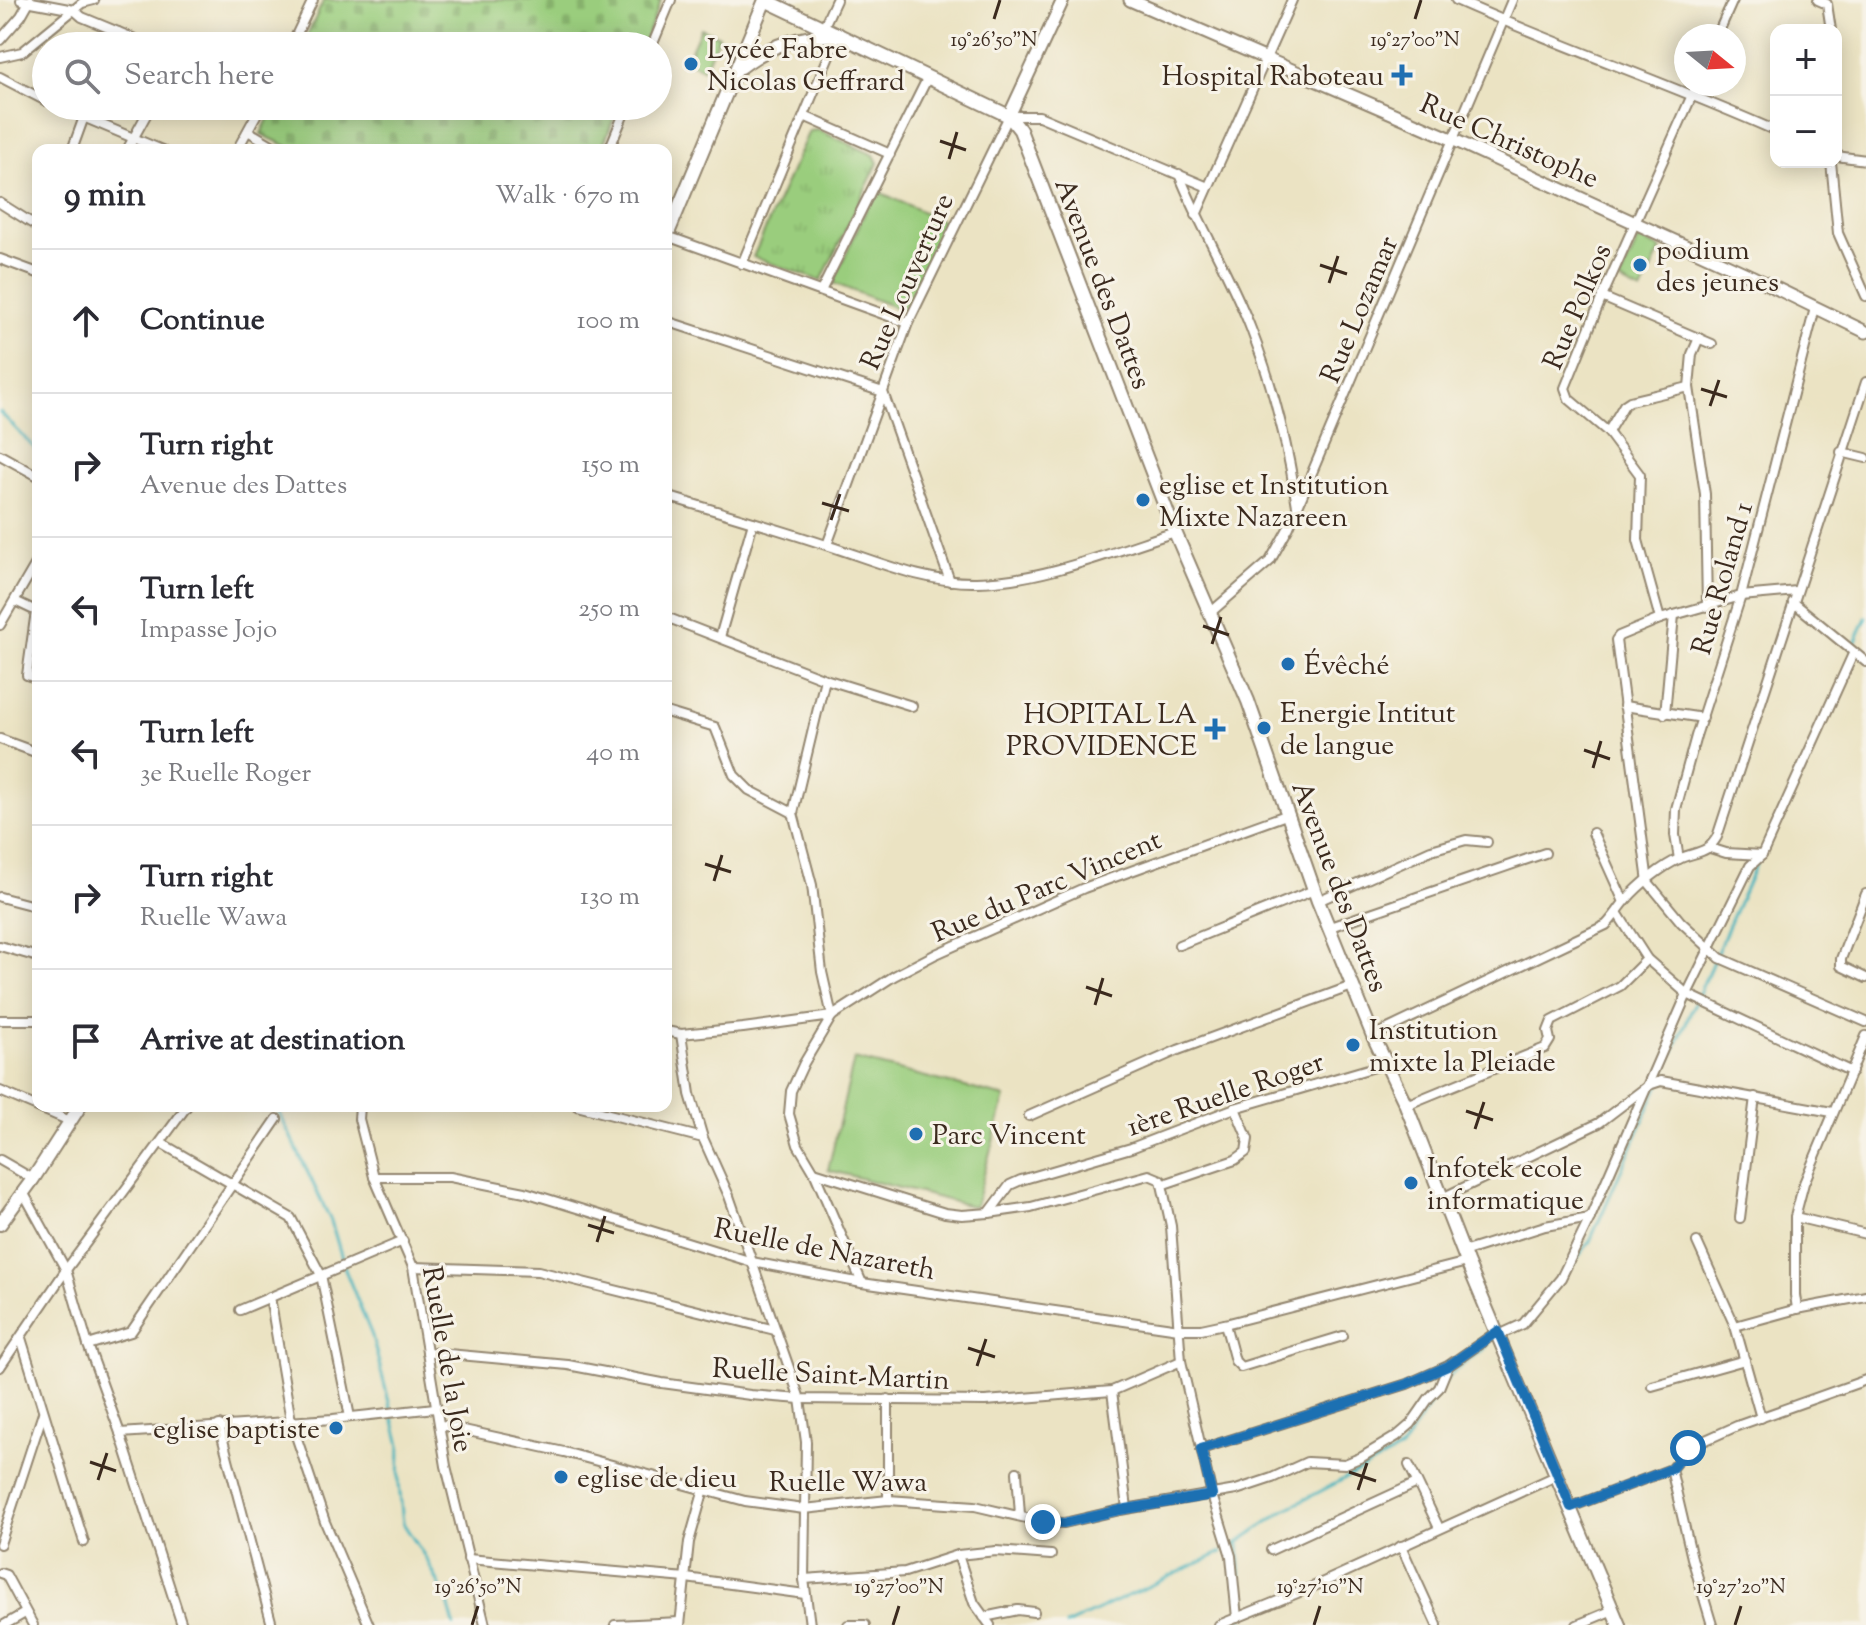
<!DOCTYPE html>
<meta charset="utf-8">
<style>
:root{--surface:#fff;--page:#f2f2f3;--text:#2b2b33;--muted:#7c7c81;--line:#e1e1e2}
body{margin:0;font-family:"Sorts Mill Goudy",serif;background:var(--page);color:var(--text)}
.controls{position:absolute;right:24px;top:24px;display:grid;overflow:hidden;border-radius:16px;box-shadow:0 4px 20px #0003}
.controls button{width:72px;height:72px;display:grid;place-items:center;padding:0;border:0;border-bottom:2px solid var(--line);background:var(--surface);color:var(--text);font:40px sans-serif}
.compass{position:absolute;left:1674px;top:24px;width:72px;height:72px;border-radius:50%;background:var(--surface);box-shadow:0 4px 20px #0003;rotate:108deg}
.stop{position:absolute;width:24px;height:24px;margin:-18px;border:6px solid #1f6fb2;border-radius:50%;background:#fff}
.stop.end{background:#1f6fb2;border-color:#fff;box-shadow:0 2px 8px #0008}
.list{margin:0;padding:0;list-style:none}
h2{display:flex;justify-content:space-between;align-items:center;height:104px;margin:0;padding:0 32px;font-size:34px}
h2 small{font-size:26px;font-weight:400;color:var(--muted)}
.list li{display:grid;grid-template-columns:52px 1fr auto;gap:24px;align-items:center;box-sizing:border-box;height:144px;padding:0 32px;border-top:2px solid var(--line)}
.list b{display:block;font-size:30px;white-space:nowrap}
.list p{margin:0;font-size:26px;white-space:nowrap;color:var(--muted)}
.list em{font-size:26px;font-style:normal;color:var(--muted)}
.icon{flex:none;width:44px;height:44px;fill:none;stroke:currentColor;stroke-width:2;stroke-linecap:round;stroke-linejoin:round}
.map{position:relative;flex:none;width:1866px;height:1625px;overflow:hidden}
.search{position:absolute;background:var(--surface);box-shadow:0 4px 20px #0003;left:32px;top:32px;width:640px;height:88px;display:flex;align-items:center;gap:20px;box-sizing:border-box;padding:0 28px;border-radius:44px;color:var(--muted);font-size:30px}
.panel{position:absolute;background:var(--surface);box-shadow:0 4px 20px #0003;left:32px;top:144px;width:640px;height:968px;border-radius:16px}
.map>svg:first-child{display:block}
.cemetery{fill:url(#cemetery-stones);stroke:#6a7c4e;stroke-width:2}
.park{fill:url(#park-tufts);stroke:#6a7c4e;stroke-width:2}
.garden{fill:#9acd7d;stroke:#6a7c4e;stroke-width:2}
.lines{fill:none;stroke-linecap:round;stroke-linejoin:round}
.stream{stroke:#43b3bd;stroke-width:3}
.street-casing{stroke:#938670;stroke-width:12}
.secondary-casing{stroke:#938670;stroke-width:15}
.primary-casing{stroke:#938670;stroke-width:16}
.street{stroke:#fff;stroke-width:8}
.secondary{stroke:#fff;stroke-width:11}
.primary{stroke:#fff;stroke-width:12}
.route{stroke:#1f6fb2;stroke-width:10}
.ticks{fill:none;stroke:#3b2a1e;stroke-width:3}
.poi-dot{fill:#1f6fb2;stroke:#f7f3e8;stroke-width:3}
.labels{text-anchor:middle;stroke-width:6;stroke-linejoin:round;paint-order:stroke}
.poi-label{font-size:28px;fill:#3b2a1e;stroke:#f7f3e8;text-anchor:start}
.street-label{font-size:28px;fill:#3b2a1e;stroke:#f7f3e8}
.ticks-label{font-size:20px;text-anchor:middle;fill:#3b2a1e;stroke:#f7f3e8;stroke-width:6;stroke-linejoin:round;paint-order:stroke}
</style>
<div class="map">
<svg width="1866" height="1625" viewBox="0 0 1866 1625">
<defs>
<pattern id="cemetery-stones" width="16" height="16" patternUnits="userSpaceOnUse" patternTransform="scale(2)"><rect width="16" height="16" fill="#9acd7d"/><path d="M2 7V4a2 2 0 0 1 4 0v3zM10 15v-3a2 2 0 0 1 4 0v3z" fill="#86b06c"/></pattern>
<pattern id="park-tufts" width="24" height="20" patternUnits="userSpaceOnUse" patternTransform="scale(2)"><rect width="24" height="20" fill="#9acd7d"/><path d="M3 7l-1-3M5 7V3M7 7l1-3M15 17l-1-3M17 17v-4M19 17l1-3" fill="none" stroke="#86b06c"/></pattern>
</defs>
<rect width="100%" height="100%" fill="#f7f3e8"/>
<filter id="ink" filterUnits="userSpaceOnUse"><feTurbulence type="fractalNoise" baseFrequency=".0125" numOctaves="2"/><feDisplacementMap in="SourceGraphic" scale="16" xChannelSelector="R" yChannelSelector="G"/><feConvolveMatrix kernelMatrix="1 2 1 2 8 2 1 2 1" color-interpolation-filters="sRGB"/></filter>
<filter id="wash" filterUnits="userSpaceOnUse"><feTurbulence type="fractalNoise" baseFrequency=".006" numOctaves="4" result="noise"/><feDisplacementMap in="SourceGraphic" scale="32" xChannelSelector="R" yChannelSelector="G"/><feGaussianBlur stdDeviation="1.8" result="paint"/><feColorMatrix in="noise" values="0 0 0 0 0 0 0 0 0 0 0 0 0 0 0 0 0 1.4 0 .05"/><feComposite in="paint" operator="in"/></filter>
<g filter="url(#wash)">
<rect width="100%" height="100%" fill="#ebe3c3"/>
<g class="cemetery">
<path d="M324 0H661L643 46H302Z"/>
<path d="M274 106H619L601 150H295L261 134Z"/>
</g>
<path class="park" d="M818 130 874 155 878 163 821 281 753 257 809 131Z"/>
<g class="garden">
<path d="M701 28 719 36 704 69 686 61Z"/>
<path d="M875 190 945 222 904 311 833 283Z"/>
<path d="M1639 239 1661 249 1641 292 1619 281Z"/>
<path d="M854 1059 1005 1097 975 1207 828 1170Z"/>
</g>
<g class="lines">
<g class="stream">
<path d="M0 412 38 452"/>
<path d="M1853 648 1866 618"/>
<path d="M276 1106 331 1221 346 1272 372 1336 400 1445 399 1484 403 1523 427 1560 448 1603 454 1625"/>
<path d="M1568 1270 1590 1241 1756 864"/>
<path d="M1446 1381C1455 1367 1475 1358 1488 1345"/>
<path d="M1239 1545 1242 1625"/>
<path d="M1232 1547 1283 1511 1401 1449 1435 1397"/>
<path d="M1066 1625 1222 1552"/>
</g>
</g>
</g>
<g filter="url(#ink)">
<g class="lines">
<defs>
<g id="street">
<path d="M21 0 74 10 82 17 152 46"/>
<path d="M1456 0C1561 47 1671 84 1776 131"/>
<path d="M1818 0 1827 4 1831 30"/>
<path d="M824 26 836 0"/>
<path d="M1717 36 1733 0"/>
<path d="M0 40 21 16 30 0"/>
<path d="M113 46 118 32"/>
<path d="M291 46 313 0"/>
<path d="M652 46 671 0"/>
<path d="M0 57 22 52 82 3 94 0"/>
<path d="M0 77 46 101"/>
<path d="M1697 84 1602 297 1565 388 1569 399 1608 432 1640 475 1638 540 1660 619 1741 596 1797 591"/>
<path d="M57 106 162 150"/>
<path d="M804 116 890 154"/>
<path d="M248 131 280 150"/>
<path d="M72 150 88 106"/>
<path d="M127 150 151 106"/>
<path d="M237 150 261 106"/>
<path d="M609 150 627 106"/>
<path d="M1836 156 1866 160"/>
<path d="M1831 162 1838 233 1866 296"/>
<path d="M1179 174C1200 227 1231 276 1251 329 1273 385 1288 446 1297 506"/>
<path d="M0 203 38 227"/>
<path d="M1196 215 1292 0"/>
<path d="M667 236 908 323"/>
<path d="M0 259 38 273"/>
<path d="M742 264 838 34"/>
<path d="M821 291 927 79"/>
<path d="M1602 297 1712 344"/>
<path d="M666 321 883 392 950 581"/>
<path d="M1689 387 1692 354 1699 338"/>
<path d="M1608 432 1624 405 1630 401 1689 387 1705 494 1707 607"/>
<path d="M1841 452 1866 458"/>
<path d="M0 455 38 476"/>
<path d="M666 496C720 512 775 528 829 546 876 561 925 583 976 582 1038 582 1116 551 1175 532"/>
<path d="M827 545 908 323 1009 116H1039L1208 187"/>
<path d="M15 601 36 611 27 675 38 679"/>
<path d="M1793 602 1866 662"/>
<path d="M1210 613 1270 561 1289 527 1512 0"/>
<path d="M666 617 825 679 912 706"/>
<path d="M1660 619 1619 636 1616 640 1648 882 1681 922 1720 958 1866 1022"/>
<path d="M0 625 38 560"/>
<path d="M720 637 753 522"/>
<path d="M1624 706 1703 718"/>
<path d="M666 712 715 727 734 775 749 790 793 813 812 885 822 972 832 1016"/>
<path d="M1665 714 1674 615"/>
<path d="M0 739 38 753"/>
<path d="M793 813 825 679"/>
<path d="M1593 833 1624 902"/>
<path d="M1710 848 1726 853 1762 855"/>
<path d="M1679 859 1675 835 1676 809 1696 736 1741 596 1815 308"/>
<path d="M1866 894 1841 959V966L1866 978"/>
<path d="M0 897 38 907"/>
<path d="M1318 901 1431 850 1466 840 1487 842"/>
<path d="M1618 914 1647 959 1687 994 1852 1072"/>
<path d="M1330 927 1545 853"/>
<path d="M1179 945 1314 890"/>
<path d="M0 946 38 957"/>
<path d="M832 1016 804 1063 791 1091 789 1114 798 1145 814 1172 862 1283"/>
<path d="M0 1020H38"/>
<path d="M666 1031 681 1034 743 1028 832 1016 894 976 936 954 1084 888 1286 815"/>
<path d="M681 1034 690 1094 703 1138 729 1196 800 1399 806 1442 804 1579 810 1625"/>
<path d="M1373 1036 1606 925C1614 917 1619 908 1626 900 1639 885 1662 866 1681 858 1698 851 1707 854 1717 837L1866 382"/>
<path d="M0 1091 70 1121"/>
<path d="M1406 1105 1545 1048 1550 1040 1548 1031 1552 1021 1620 986 1647 959"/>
<path d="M360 1106 359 1119 374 1177 413 1267 446 1466 485 1625"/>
<path d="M577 1106 703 1138"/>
<path d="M1029 1116 1178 1050 1352 986"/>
<path d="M161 1143 291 1218 321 1275 350 1417"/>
<path d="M0 1160 33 1179"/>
<path d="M814 1172 945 1213 962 1215 989 1213 1010 1185 1021 1180 1131 1148 1235 1108 1385 1064"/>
<path d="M374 1177H450L525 1192 752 1262 862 1283 1179 1329H1201L1229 1323 1467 1262"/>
<path d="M1164 1184 1235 1160 1246 1152 1248 1139 1235 1108"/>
<path d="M23 1192 66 1270 88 1345 120 1433 182 1625"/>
<path d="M1442 1198 1599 1123 1649 1085 1661 1081 1832 1112"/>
<path d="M989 1213 1031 1207 1149 1175 1161 1180 1171 1226 1181 1361 1212 1495 1231 1556 1237 1618"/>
<path d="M1795 1217 1866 1234"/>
<path d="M1740 1218 1755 1097"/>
<path d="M1697 1242 1735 1326 1761 1418"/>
<path d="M1463 1252 1545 1226 1590 1218"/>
<path d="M413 1267 538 1271 775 1330"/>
<path d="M270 1297 291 1421 325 1522 369 1625"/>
<path d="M1797 1309 1795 1295V1217L1804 1183 1866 1036"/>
<path d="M240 1310 403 1241"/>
<path d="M1225 1324 1235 1361 1241 1367 1343 1336"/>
<path d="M1735 1326 1797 1309 1866 1296"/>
<path d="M1499 1335 1523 1324 1561 1278 1590 1218 1687 994 1750 866 1762 855 1853 654"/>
<path d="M21 1338 84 1542"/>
<path d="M88 1345 131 1332 277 1119"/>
<path d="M427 1352 568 1365 662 1383 750 1395 800 1399 985 1401 1112 1391 1181 1361"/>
<path d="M0 1367 66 1270 187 1106"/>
<path d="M1652 1386 1745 1360"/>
<path d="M1112 1391 1127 1508"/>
<path d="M219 1425 272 1625"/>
<path d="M441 1425 564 1452 745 1501 804 1509 888 1500 975 1506 1043 1522 1064 1523 1120 1510 1236 1490 1272 1478 1307 1462 1345 1464 1362 1457 1397 1436 1411 1424 1429 1398 1439 1388 1448 1366"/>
<path d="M120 1433 333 1419 435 1408"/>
<path d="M1201 1449 1407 1384 1448 1366 1498 1331"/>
<path d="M1409 1465 1439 1528"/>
<path d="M1671 1469 1692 1558 1712 1625"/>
<path d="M1017 1472 1020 1515"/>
<path d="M888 1500V1399"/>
<path d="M1571 1507 1671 1469 1688 1448 1737 1426 1866 1380"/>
<path d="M0 1544 43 1413"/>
<path d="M1401 1546 1437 1625"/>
<path d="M1271 1550 1417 1483"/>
<path d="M958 1555 974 1603 990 1625"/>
<path d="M468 1559 686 1578 805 1594"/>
<path d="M0 1573 6 1575 33 1625"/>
<path d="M804 1579 905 1572 958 1555 996 1551 1051 1555"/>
<path d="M984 1617 1018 1610 1034 1612"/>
<path d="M4 1625 25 1613"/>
<path d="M615 1625 680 1622"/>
<path d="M680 1625 689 1542 704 1489"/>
<path d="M848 1625H865"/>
<path d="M1219 1625 1317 1585 1556 1476"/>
<path d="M1577 1625 1613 1610"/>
</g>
<g id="secondary">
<path d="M1130 0 1454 140 1751 276 1866 332"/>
<path d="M1009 116 1063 0"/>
</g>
<g id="primary">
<path d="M741 67C772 43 800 37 838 34"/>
<path d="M666 238 765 0 1009 116 1020 130 1175 532 1248 701 1318 901 1373 1036 1406 1105 1467 1262 1619 1625"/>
<path d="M0 1224 33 1179 80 1106"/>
</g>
</defs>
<use href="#street" class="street-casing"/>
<use href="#secondary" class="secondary-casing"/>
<use href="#primary" class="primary-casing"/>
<use href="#street" class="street"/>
<use href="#secondary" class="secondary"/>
<use href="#primary" class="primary"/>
</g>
</g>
<g class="lines" filter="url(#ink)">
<path class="route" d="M1043 1522 1064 1523 1120 1510 1212 1495 1201 1449 1407 1384 1448 1366 1498 1331 1571 1507 1671 1469 1688 1448"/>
</g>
<path class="ticks" d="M994 19 1000 0M1415 19 1421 0M940 141 966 150M949 159 957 132M1320 265 1347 274M1329 283 1338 256M1701 389 1727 397M1710 406 1719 380M822 503 849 511M831 520 840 494M1203 626 1229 635M1212 644 1221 617M1584 750 1610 759M1593 768 1601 741M705 864 731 872M714 881 722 855M1086 987 1112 996M1095 1005 1103 978M1466 1111 1493 1120M1475 1129 1484 1102M588 1225 614 1233M597 1242 605 1216M968 1348 995 1357M977 1366 986 1339M90 1462 116 1471M1349 1472 1376 1481M98 1480 107 1453M1358 1490 1367 1463M472 1625 478 1606M893 1625 899 1606M1314 1625 1320 1606M1735 1625 1741 1606"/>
<g class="poi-dot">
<circle cx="691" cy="64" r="8"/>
<path d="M1398 63h8v8h8v8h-8v8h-8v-8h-8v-8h8z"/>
<circle cx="1640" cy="265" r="8"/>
<circle cx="1143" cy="500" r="8"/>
<circle cx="1288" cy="664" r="8"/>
<circle cx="1264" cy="728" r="8"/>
<path d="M1211 717h8v8h8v8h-8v8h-8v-8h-8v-8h8z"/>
<circle cx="1353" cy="1045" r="8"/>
<circle cx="916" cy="1134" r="8"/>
<circle cx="1411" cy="1183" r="8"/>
<circle cx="336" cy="1428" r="8"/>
<circle cx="561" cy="1477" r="8"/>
</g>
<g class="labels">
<g class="poi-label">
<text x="707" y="58">Lycée Fabre<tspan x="707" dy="32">Nicolas Geffrard</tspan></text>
<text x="1384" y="85" text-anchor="end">Hospital Raboteau</text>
<text x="1656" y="259">podium<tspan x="1656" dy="32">des jeunes</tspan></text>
<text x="1159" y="494">eglise et Institution<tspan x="1159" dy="32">Mixte Nazareen</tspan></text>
<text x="1304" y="674">Évêché</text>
<text x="1280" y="722">Energie Intitut<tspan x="1280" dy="32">de langue</tspan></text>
<text x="1197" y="723" text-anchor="end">HOPITAL LA<tspan x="1197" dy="32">PROVIDENCE</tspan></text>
<text x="1369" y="1039">Institution<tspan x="1369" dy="32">mixte la Pleiade</tspan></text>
<text x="932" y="1144">Parc Vincent</text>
<text x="1427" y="1177">Infotek ecole<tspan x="1427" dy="32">informatique</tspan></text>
<text x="320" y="1438" text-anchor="end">eglise baptiste</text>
<text x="577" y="1487">eglise de dieu</text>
</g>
<g class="street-label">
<text transform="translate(1510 140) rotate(24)" y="10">Rue Christophe</text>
<text transform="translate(906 281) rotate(-66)" y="10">Rue Louverture</text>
<text transform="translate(1104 283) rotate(69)" y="10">Avenue des Dattes</text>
<text transform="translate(1576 306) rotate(-67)" y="10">Rue Polkos</text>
<text transform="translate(1358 309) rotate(-67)" y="10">Rue Lozamar</text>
<text transform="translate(1721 578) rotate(-74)" y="10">Rue Roland 1</text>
<text transform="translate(1046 885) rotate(-23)" y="10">Rue du Parc Vincent</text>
<text transform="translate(1341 886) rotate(69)" y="10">Avenue des Dattes</text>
<text transform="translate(1225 1093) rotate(-19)" y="10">1ère Ruelle Roger</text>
<text transform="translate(825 1248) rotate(11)" y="10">Ruelle de Nazareth</text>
<text transform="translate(449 1359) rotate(80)" y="10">Ruelle de la Joie</text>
<text transform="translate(831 1373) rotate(3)" y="10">Ruelle Saint-Martin</text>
<text x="848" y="1491">Ruelle Wawa</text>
</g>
</g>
<g class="ticks-label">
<text x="994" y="46">19°26'50"N</text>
<text x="1415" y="46">19°27'00"N</text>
<text x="478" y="1593">19°26'50"N</text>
<text x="899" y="1593">19°27'00"N</text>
<text x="1320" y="1593">19°27'10"N</text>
<text x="1741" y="1593">19°27'20"N</text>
</g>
</svg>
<div class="controls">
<button>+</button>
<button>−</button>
</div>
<svg class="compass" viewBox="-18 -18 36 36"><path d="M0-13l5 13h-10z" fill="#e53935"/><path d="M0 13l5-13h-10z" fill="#7c7c81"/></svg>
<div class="stop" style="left:1688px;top:1448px"></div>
<div class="stop end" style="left:1043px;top:1522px"></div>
<div class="search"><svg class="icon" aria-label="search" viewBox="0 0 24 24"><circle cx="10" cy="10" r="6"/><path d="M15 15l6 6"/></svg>Search here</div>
<section class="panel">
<h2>9 min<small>Walk · 670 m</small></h2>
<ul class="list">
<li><svg class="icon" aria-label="ahead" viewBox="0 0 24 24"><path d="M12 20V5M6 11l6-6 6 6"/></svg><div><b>Continue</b></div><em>100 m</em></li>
<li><svg class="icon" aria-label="right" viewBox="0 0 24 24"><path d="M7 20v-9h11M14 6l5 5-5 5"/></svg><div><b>Turn right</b><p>Avenue des Dattes</p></div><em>150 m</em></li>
<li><svg class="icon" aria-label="left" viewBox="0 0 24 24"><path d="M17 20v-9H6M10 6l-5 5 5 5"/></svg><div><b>Turn left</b><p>Impasse Jojo</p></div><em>250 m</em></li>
<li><svg class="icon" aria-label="left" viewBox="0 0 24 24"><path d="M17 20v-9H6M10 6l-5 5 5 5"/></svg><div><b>Turn left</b><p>3e Ruelle Roger</p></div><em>40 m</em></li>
<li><svg class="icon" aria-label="right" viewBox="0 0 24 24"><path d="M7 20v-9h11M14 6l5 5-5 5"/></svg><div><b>Turn right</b><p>Ruelle Wawa</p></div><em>130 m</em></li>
<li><svg class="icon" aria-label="arrive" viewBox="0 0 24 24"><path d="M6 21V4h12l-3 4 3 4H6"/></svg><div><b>Arrive at destination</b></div></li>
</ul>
</section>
</div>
